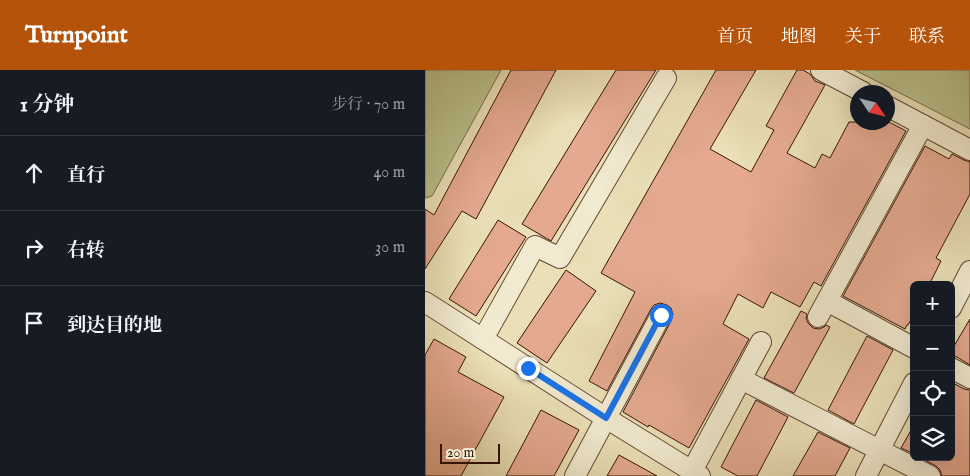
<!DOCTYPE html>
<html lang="zh">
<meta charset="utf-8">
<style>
:root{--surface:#171b24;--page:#20242c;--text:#f1f3f6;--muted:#9ea1a6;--line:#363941;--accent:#b45309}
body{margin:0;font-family:"IM FELL English","Noto Serif SC",serif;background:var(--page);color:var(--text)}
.controls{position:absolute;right:15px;bottom:15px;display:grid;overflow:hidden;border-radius:8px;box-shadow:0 5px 20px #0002}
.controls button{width:45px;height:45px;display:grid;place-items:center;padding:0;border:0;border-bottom:1px solid var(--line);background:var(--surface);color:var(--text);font:25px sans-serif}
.compass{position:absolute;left:425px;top:15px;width:45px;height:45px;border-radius:50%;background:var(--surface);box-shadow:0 5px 20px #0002;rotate:125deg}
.scale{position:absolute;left:15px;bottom:12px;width:60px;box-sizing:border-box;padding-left:5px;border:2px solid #371505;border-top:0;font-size:14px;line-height:18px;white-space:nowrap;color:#371505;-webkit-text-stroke:4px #f1ead0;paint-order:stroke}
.stop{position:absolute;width:15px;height:15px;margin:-11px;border:4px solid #1a73e8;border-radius:50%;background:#fff}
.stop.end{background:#1a73e8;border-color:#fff;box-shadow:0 1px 5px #0008}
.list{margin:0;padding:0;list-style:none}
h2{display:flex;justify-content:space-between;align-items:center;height:65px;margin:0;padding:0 20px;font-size:21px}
h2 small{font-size:16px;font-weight:400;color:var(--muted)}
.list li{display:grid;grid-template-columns:32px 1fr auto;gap:15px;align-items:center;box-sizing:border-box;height:75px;padding:0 20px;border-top:1px solid var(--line)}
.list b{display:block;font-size:19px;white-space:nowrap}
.list em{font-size:16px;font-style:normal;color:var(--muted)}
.icon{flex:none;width:28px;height:28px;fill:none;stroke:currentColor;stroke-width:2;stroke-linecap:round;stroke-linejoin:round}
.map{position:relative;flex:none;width:545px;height:406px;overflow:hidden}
header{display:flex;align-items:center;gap:30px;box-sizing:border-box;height:70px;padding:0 25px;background:var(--accent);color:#fff}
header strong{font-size:24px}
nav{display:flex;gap:28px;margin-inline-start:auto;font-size:18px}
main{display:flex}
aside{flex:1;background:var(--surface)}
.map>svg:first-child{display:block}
.green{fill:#bac18c;stroke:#786b48}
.building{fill:#e4a98f;stroke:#371505}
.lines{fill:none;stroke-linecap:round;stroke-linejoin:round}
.street-casing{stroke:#644831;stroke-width:22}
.street{stroke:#f1ead0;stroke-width:20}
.route{stroke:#1a73e8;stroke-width:6}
</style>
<header>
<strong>Turnpoint</strong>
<nav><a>首页</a><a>地图</a><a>关于</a><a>联系</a></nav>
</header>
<main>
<aside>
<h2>1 分钟<small>步行 · 70 m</small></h2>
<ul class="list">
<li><svg class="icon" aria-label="ahead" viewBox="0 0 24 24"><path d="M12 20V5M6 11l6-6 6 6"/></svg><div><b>直行</b></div><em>40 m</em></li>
<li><svg class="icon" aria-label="right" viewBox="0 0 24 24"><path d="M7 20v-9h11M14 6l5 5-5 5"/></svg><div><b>右转</b></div><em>30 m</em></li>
<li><svg class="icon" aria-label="arrive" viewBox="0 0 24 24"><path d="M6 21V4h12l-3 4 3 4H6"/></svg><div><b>到达目的地</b></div></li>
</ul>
</aside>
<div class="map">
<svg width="545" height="406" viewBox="0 0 545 406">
<rect width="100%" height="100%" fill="#eadfb6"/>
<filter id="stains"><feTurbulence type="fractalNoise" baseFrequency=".004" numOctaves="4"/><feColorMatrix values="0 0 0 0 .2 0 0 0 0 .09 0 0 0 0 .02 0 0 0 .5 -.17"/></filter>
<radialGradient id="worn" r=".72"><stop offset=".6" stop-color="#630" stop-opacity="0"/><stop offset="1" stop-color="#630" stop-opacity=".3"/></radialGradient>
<g class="green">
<path d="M0 0H76L7 126 0 128Z"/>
<path d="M430 0H545V59Z"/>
</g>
<g class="building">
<path d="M86 0H131L51 149 37 141 0 199V139L9 145Z"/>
<path d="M191 0H231L126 171 97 154Z"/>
<path d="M291 0H331L285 79 326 102 349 60 341 56 372 0H378L385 4 390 11 400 15 362 83 390 98 397 84 405 88 424 52H464L481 61 396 216 389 212 375 237 346 222 338 238 313 224 298 254 324 269 264 378 224 355 223 357 198 342 246 251 248 244 246 238 242 235 235 233 229 235 226 239 182 321 164 311 210 222 176 203Z"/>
<path d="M500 76 524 89 527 84 539 90 545 92V124L511 188 516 191 504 215H489V245L483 255H482L480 259 418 226Z"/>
<path d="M73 150 101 167 51 246 24 229Z"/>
<path d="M141 200 171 221 122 293 92 273Z"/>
<path d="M376 241 382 244 381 248 383 253 388 258 394 259 399 257 401 255 405 257 369 323 339 308Z"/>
<path d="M545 249V295L532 287 526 286V281Z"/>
<path d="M442 266 468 280 429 354 403 340Z"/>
<path d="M9 269 41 287 33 302 79 327 36 406H0V285Z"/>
<path d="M526 312 539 319 545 320V406H517L515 400 511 396 494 387H526Z"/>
<path d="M331 330 363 347 332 406H313L296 397Z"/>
<path d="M116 340 154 360 129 406H81Z"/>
<path d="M489 355V384L476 378Z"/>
<path d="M393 362 425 378 410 406H368Z"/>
<path d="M194 385 232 406H182Z"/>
</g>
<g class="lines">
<defs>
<g id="street">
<path d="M396 0 438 22"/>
<path d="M462 36 545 80"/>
<path d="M402 231 489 278"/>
<path d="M0 232 181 348 275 406"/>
<path d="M526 238 545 201"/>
<path d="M393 247 498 55"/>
<path d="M58 269 110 176 135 188 241 8"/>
<path d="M526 298 545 308"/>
<path d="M316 309 505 406"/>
<path d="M267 401 336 272"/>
<path d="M150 406 236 245"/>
<path d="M441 406 489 313"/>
</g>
</defs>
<use href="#street" class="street-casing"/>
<use href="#street" class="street"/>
</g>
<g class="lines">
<path class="route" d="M103 298 181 348 236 245"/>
</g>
<rect width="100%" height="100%" filter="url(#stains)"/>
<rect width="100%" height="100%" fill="url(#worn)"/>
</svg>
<div class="controls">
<button>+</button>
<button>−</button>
<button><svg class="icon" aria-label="locate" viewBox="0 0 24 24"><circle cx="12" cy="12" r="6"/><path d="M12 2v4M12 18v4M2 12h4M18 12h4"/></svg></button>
<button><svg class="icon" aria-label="layers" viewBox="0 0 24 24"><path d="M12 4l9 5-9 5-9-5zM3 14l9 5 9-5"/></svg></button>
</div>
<svg class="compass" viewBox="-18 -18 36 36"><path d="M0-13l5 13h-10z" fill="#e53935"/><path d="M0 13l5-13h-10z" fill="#9ea1a6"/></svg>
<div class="scale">20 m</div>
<div class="stop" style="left:236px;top:245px"></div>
<div class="stop end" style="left:103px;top:298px"></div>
</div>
</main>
